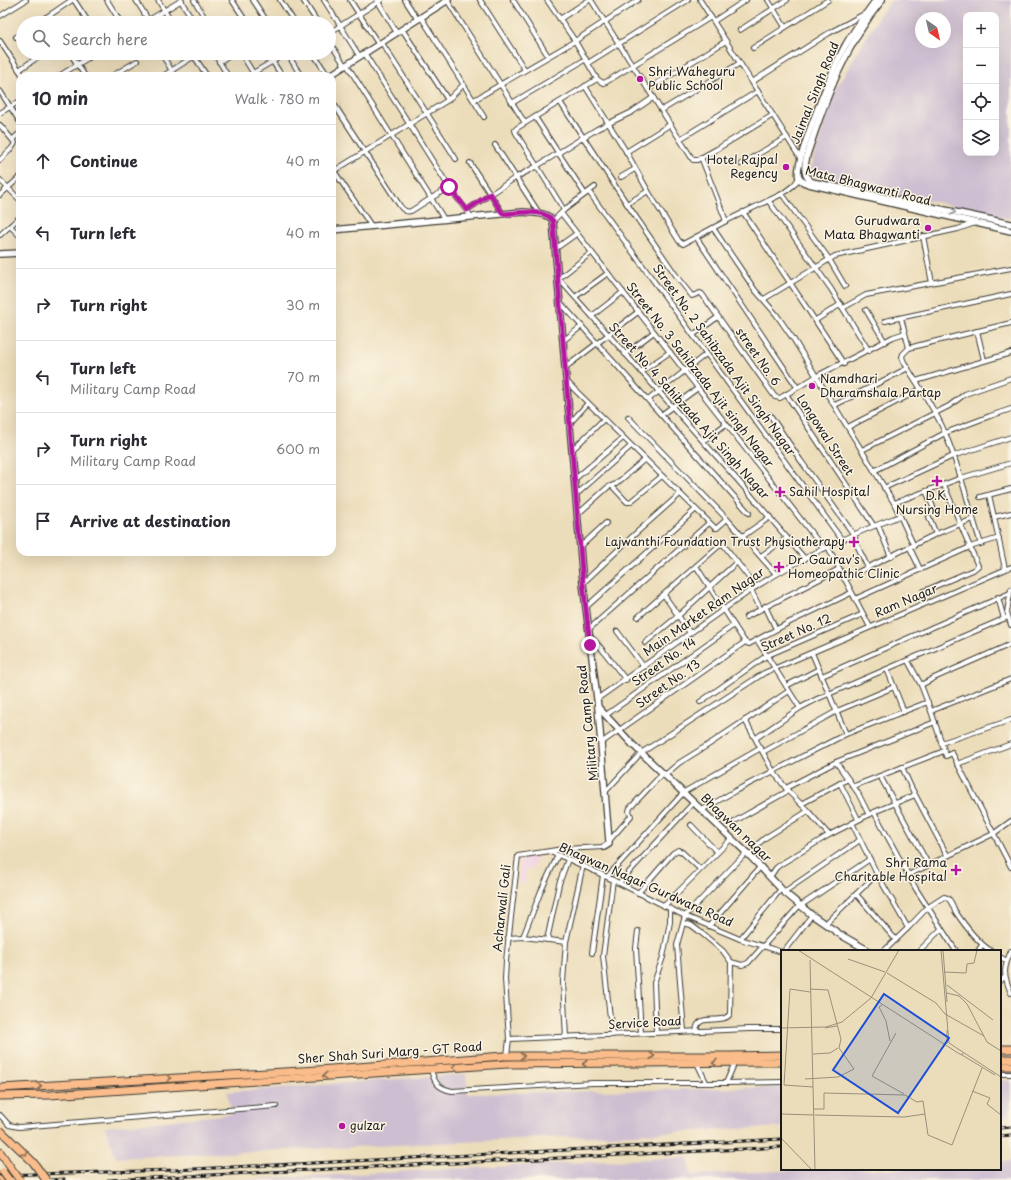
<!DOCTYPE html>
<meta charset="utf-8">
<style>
:root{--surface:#fff;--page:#f7f7f7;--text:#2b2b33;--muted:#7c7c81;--line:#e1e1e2}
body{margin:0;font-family:"Playpen Sans",sans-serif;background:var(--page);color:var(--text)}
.controls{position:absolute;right:12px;top:12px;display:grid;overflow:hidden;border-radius:8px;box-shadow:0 4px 16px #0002}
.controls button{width:36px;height:36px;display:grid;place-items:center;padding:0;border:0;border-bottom:1px solid var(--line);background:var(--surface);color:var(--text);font:20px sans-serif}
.compass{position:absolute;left:915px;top:12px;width:36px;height:36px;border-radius:50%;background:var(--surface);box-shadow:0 4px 16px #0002;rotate:146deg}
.stop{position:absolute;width:12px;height:12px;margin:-9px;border:3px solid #b5179e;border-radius:50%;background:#fff}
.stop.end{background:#b5179e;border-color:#fff;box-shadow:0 1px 4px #0008}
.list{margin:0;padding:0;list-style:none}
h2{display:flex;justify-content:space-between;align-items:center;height:52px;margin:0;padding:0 16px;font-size:17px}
h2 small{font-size:13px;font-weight:400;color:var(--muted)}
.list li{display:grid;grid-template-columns:26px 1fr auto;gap:12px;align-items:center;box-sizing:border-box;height:72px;padding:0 16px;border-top:1px solid var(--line)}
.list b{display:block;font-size:15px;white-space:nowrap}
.list p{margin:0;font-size:13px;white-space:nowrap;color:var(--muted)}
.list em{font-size:13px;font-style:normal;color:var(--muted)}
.icon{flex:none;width:22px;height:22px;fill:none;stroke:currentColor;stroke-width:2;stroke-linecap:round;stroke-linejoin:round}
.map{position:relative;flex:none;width:1011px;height:1180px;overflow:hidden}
.search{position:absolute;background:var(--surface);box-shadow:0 4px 16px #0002;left:16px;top:16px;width:320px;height:44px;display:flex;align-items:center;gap:10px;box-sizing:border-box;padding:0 14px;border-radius:22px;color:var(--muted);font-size:15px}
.panel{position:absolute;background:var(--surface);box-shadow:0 4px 16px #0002;left:16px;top:72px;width:320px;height:484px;border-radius:12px}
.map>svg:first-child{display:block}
.built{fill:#f1d0e3}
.industrial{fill:#cebed1;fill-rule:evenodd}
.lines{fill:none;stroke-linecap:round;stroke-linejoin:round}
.minor-casing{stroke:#3b3934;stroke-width:6}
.tertiary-casing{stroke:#3b3934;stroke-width:8}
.primary-casing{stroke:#3b3934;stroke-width:9}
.trunk-casing{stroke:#3b3934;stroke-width:9}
.minor{stroke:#fff;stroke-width:4}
.tertiary{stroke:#fff;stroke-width:5.5}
.primary{stroke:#f9bc8a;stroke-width:7}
.trunk{stroke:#f9bc8a;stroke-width:7}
.rail-casing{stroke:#1c1c1c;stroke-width:3}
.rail{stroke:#fcf5e5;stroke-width:1.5;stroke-dasharray:4.5;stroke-linecap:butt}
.primary-bridge-casing{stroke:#3b3934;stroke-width:9;stroke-linecap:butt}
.trunk-bridge-casing{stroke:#3b3934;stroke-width:9;stroke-linecap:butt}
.primary-bridge{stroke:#f9bc8a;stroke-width:7}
.trunk-bridge{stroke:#f9bc8a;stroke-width:7}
.oneway{stroke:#999}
.oneway2{stroke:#8a6c53}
.route{stroke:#b5179e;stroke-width:5}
.poi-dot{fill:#b5179e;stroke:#fcf5e5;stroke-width:1.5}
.labels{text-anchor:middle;stroke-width:3;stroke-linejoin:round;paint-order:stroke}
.poi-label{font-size:12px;fill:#1c1c1c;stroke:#fcf5e5;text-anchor:start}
.street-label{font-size:12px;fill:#1c1c1c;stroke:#fcf5e5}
.inset-road{fill:none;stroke:#99907b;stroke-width:1}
.view{fill:#1d4ed8;fill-opacity:0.15;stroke:#1d4ed8;stroke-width:2}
.inset-edge{fill:none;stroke:#1c1c1c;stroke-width:2}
</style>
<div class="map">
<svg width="1011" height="1180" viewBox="0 0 1011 1180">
<rect width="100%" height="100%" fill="#fcf5e5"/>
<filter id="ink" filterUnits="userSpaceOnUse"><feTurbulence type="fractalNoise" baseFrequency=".025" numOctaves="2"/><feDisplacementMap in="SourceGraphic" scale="8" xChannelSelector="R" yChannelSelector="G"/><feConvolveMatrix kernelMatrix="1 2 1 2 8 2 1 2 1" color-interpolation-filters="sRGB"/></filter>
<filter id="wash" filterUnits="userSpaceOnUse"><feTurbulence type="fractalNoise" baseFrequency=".012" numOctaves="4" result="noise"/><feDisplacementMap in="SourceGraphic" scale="16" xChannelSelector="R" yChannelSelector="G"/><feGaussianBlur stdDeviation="0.9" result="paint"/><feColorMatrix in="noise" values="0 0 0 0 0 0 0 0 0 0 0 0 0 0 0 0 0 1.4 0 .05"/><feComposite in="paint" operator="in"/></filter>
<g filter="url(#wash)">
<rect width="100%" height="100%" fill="#ecddba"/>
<path class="built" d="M537 856 532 870 526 869 525 884 518 883 521 857Z"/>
<g class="industrial">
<path d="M892 0H1011V214L1010 219 809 173 836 88 881 13ZM966 15H996V153H966ZM921 18H945V42H921Z"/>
<path d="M466 1074 468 1094 782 1087V1127L116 1158 105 1127 232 1114 227 1092Z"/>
<path d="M1011 1080V1116L1000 1117V1081Z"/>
<path d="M688 1157 691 1175 823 1169H1000V1161H1011V1180H236Z"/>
</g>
</g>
<g filter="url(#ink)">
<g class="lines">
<defs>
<g id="minor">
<path d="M74 0 89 23"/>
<path d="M107 0 121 23"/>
<path d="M136 0 149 21"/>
<path d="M158 0 172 23"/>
<path d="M194 0 208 23"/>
<path d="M232 0 247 23"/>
<path d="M253 0 268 23"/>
<path d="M280 0 295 23"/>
<path d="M303 0 318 23"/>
<path d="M324 0 360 57"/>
<path d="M350 0 379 45"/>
<path d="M377 0 397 33"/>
<path d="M405 0 418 20"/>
<path d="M447 0 525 123"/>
<path d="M480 0 525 70"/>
<path d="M513 0 548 56"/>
<path d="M591 0 693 160H697L717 149 773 115"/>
<path d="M700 0 800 158"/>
<path d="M768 0 785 27"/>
<path d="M181 1 195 23"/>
<path d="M0 16 26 0"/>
<path d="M46 17 50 23"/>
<path d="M421 17 484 117"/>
<path d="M560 19 589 0"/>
<path d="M714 21 746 0"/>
<path d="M38 23 72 0"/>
<path d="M144 23 182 0"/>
<path d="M402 29 448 100"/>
<path d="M740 30 787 0"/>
<path d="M329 33 381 0"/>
<path d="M16 37 23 33"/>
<path d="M0 41 23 76"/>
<path d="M329 41 345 66"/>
<path d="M382 43 456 159"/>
<path d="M753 48 828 0"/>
<path d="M70 53 85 76"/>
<path d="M161 53 175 76"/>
<path d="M192 53 207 76"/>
<path d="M214 53 228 76"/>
<path d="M241 53 255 76"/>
<path d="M267 53 282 76"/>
<path d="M287 53 301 76"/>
<path d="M313 53 328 76"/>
<path d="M365 54 449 187 470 215"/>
<path d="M219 62 233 53"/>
<path d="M588 63 688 0"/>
<path d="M347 65 444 219"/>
<path d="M19 70 44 53"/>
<path d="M253 73 287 53"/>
<path d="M59 76 96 53"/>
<path d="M112 76 137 61"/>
<path d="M163 76 199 53"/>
<path d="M597 79 603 83 606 82 711 17"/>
<path d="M752 82 829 33 866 13"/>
<path d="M585 86 627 153 648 191 679 241 683 244 726 221 782 194 794 185 799 178"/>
<path d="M648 89 726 41"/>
<path d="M0 91 20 122"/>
<path d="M474 100 575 41 638 0"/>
<path d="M332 101 400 206C403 210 406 213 411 211L449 187"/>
<path d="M560 102 627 204 680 281 692 296 700 293 702 294 775 397 780 398 817 376 893 337 905 333"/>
<path d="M512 103 586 59"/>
<path d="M662 110 740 63"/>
<path d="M0 113 20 101"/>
<path d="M535 117 585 194"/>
<path d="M0 125 15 143 12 148 0 160"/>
<path d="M13 139 20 133"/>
<path d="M680 139 758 91"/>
<path d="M495 145 539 213"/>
<path d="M626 152 671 124"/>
<path d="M701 157 726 221"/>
<path d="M470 163 503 214"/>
<path d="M741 164 787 137"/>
<path d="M332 168 372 227"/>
<path d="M334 171 448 100 463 85"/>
<path d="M621 177 635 169"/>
<path d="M0 180 20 200"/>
<path d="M589 192 842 540"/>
<path d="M782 194 829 259 845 286"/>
<path d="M0 195 20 177"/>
<path d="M768 200 831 289 869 351"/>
<path d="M627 204 648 191"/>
<path d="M467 210 515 178 537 166 516 133 515 130 517 128 597 79 575 41 547 0"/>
<path d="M564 210 537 166 597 129 632 112 654 97"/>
<path d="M743 212 844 364"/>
<path d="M561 213 824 549"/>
<path d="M553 221 564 210 595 187"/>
<path d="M10 226 20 236"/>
<path d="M0 235 20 217"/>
<path d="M923 236 932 283"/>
<path d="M696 237 797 387"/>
<path d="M555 249 576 234"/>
<path d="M558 278 749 493 805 559"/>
<path d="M558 279 591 253"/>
<path d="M575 297 608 273"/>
<path d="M764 299 835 256 958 229 975 223"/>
<path d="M560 302 749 513"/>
<path d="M843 308 866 295 1011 268"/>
<path d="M866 310 885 342"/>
<path d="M592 316 623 292"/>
<path d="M901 318 909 348"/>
<path d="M816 320 841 304"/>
<path d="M885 321 1011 294"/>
<path d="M977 331 984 360"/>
<path d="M693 335 718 317"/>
<path d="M564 340 582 326"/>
<path d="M625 354 654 332"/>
<path d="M566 367 638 312"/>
<path d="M641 372 670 352"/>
<path d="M916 381 1011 353"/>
<path d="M567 382 715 528H717L727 519"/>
<path d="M786 394 874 526"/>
<path d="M648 400 706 354"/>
<path d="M835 405 908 368"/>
<path d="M661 415 698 388"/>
<path d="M770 415 801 461 854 535 857 545 868 568"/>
<path d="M628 417 728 520 776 574"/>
<path d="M571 422 588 403"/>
<path d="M848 427 921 389"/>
<path d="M703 441 726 424"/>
<path d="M572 450 604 419"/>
<path d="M862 450 949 406 965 394 1011 378"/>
<path d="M874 471 945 433 990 416 1011 409"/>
<path d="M575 479 623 438"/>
<path d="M612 486 627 502H630L662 476"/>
<path d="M884 488 953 456 1011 437"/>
<path d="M926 491 933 507"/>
<path d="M577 494 631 446"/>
<path d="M989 495 994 517"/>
<path d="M980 497 1011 489"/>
<path d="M894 503 961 478 1011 463"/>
<path d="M578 514 608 487 616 484 645 459"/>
<path d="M900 516 914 546"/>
<path d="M929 517 936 534"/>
<path d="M878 525 891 557"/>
<path d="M743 536 770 517"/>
<path d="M981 544C969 507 960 469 945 433 935 408 918 386 904 362L902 357 903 354 909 348 920 345 1011 323"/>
<path d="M580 547 606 523"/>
<path d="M828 547 870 627"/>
<path d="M910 548 920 569"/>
<path d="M761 556 787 538"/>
<path d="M696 566 741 636 745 642 749 644 790 622 851 593"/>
<path d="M1005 569 994 517 1011 513"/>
<path d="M844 579 936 534 973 519"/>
<path d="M583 583 635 534 680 494"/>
<path d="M1011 589 1007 612 1011 625"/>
<path d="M751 590 760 608"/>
<path d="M924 591 973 570 978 566 944 485"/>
<path d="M664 595 690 633"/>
<path d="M998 597 1004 619"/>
<path d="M855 599 970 547 999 538"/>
<path d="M765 606 776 629"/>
<path d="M585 608 695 510"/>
<path d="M638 617 721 544H723L756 587"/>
<path d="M746 617 839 569"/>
<path d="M589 629 709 523"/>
<path d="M617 631 644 667"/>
<path d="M590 636 601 648 626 680"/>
<path d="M757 640 800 708"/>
<path d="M645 643 678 616 737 562"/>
<path d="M812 653 846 734"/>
<path d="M908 661 921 685 931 711 946 756 952 753 1011 867"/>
<path d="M887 669 904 712"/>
<path d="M822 676 1010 593"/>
<path d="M921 685 934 678 1011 644"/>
<path d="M786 686 819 669"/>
<path d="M597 699 751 590C797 560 848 535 900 516L894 503 794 340 776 314 755 290 713 228"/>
<path d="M700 702 766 656 863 614"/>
<path d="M931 711 1011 679"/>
<path d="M606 715 734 625"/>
<path d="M745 720 773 771 788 791 808 811 829 835"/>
<path d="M756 738 800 708 817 699 1008 617"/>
<path d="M601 743 745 642"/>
<path d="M941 743 1011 720"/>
<path d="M763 752 837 711 894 687"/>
<path d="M836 762 858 793 869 815"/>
<path d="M957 764 1011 744"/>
<path d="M902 767 911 787 947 855"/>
<path d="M665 775 679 763 708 745 789 691"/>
<path d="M880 776 928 864"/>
<path d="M840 783 858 819"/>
<path d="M854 786 944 751"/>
<path d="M786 788 836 762 935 722"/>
<path d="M606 791 641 753 764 673 1011 567"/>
<path d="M801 804 848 779"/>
<path d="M702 810 735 791 846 734 928 702"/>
<path d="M874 812 916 889 956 951"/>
<path d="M735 821 788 791"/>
<path d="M852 823 877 874 908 928"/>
<path d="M691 825 717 852"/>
<path d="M609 841 631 816 629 811 630 808 663 773"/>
<path d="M550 852 568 859 607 877 685 916 740 939 782 952"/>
<path d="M750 856 758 844 765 838 808 811"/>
<path d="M908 875 993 834 1011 821"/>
<path d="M607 877 684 792 761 748"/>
<path d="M770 877 776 868 781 864 829 835 874 812 915 795"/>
<path d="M619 883 694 802"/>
<path d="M784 892 860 840"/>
<path d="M638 893 673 853 678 850 682 852 700 869"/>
<path d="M856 894 896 940"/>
<path d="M664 906 731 839"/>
<path d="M800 906 870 859"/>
<path d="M683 923 691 925 699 931 723 951 731 962 730 1014C722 1026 698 1011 696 1031"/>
<path d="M825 924 877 874"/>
<path d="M709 926 761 866"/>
<path d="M638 931 636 948 641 1033"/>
<path d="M523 937 541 891 558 855"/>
<path d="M508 938 523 937 566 942"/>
<path d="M740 939 781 889"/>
<path d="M547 940 559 884 568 859"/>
<path d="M784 951 812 915"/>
<path d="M884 951 908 928 927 908 944 897C951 898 952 905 955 911 965 926 976 941 991 951"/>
<path d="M919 951 941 929"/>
<path d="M978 951 982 945"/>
<path d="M1011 951C1003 970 1003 973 1011 993"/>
<path d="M592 953 603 875"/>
<path d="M1000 957 1007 961"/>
<path d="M731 962 742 965 748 963 799 906"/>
<path d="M1000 981 1005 977"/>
<path d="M684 1031 677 945 685 916 746 853"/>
<path d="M656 1032 654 983 663 957 670 922V909"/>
<path d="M612 1035 603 956 613 880"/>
<path d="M566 1037 563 982 566 942 583 865"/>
<path d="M509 1039 749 1029H782"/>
<path d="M507 1056 509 1039 505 979 506 961 518 856 563 849 604 847"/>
<path d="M735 1062 726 1083 782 1082"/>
<path d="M697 1063 706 1082"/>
<path d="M431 1069C434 1083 438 1088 452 1091L593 1083H726"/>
<path d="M1000 1074H1011"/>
<path d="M0 1115 9 1125 19 1127 276 1106"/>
</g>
<g id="tertiary">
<path d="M876 0C865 15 854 30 845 46 836 62 792 165 799 178 801 182 805 183 809 184L1011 231"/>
<path d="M882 0C845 45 825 100 807 155 805 165 802 175 812 182L1011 224"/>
<path d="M329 76 448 0"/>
<path d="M332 230 523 212C533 213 548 212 553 221L583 583 598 707 609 841V844L604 847"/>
<path d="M0 254 20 253"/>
<path d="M598 707 632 744 750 856 784 892 812 915 841 935 869 951"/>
</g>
<g id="primary">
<path d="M1000 1049H1011"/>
<path d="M1000 1059H1011"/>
<path d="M1000 1066H1011"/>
<path d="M0 1088 318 1070 504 1056H730L782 1055"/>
<path d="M0 1096 50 1095 507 1064 782 1062"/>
<path d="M0 1176 3 1180"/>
</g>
<path id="trunk" d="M0 1152 13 1171"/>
</defs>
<use href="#minor" class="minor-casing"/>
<use href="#tertiary" class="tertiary-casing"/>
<use href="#primary" class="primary-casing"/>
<use href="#trunk" class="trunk-casing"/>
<use href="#minor" class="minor"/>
<use href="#tertiary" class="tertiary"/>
<use href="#primary" class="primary"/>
<use href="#trunk" class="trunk"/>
<defs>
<g id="rail">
<path d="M1000 1128 1011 1127"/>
<path d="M1000 1136 1011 1135"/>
<path d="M0 1175 175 1170 782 1139"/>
<path d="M49 1180 64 1179"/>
<path d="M108 1180 782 1147"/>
</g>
</defs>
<use href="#rail" class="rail-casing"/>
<use href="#rail" class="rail"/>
<defs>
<path id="primary-bridge" d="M0 1130 33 1162 46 1180"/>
<g id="trunk-bridge">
<path d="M13 1171 20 1180"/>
<path d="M3 1172 9 1180"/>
</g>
</defs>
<use href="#primary-bridge" class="primary-bridge-casing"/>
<use href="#trunk-bridge" class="trunk-bridge-casing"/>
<use href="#primary-bridge" class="primary-bridge"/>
<use href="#trunk-bridge" class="trunk-bridge"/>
</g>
<defs><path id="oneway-chevron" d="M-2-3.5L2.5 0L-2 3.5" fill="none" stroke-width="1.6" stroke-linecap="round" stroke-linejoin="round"/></defs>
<use class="oneway" href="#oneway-chevron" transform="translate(953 212) rotate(13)"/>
<g class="oneway2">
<use href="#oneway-chevron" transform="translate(522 1056)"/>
<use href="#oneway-chevron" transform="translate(652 1056)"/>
<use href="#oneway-chevron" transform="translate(715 1063) rotate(180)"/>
<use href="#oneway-chevron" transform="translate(585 1064) rotate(180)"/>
<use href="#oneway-chevron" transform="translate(455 1067) rotate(176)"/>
<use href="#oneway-chevron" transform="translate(325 1076) rotate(176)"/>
<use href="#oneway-chevron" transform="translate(169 1078) rotate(-3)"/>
<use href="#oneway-chevron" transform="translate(39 1086) rotate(-5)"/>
<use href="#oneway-chevron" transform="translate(25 1153) rotate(47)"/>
</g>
</g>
<g class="lines" filter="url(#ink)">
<path class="route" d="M449 187 467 210 490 194 503 214C516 213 546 208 553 221L583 583 590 645"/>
</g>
<g class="poi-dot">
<circle cx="640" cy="79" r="4"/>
<circle cx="786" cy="167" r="4"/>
<circle cx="928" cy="228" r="4"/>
<circle cx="812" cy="386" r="4"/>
<path d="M935 475h4v4h4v4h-4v4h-4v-4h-4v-4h4z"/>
<path d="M778 486h4v4h4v4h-4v4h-4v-4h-4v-4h4z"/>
<path d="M852 536h4v4h4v4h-4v4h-4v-4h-4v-4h4z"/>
<path d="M777 561h4v4h4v4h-4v4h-4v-4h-4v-4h4z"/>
<path d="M954 864h4v4h4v4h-4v4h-4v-4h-4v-4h4z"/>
<circle cx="342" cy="1126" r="4"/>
</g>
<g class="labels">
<g class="poi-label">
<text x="648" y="76">Shri Waheguru<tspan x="648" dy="14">Public School</tspan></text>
<text x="778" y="164" text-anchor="end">Hotel Rajpal<tspan x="778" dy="14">Regency</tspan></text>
<text x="920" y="225" text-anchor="end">Gurudwara<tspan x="920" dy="14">Mata Bhagwanti</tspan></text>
<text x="820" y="383">Namdhari<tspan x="820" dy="14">Dharamshala Partap</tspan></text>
<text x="789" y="496">Sahil Hospital</text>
<text x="937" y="500" text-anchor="middle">D.K.<tspan x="937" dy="14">Nursing Home</tspan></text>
<text x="845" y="546" text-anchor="end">Lajwanthi Foundation Trust Physiotherapy</text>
<text x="788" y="564">Dr. Gaurav's<tspan x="788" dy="14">Homeopathic Clinic</tspan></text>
<text x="947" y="867" text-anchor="end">Shri Rama<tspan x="947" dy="14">Charitable Hospital</tspan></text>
<text x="350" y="1130">gulzar</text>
</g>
<g class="street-label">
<text transform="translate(815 93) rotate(-68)" y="4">Jaimal Singh Road</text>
<text transform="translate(868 186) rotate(14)" y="4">Mata Bhagwanti Road</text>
<text transform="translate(758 357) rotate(55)" y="4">street No. 6</text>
<text transform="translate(724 360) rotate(54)" y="4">Street No. 2 Sahibzada Ajit Singh Nagar</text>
<text transform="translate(700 375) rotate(52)" y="4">Street No. 3 Sahibzada Ajit singh Nagar</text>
<text transform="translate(689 411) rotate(48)" y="4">Street No. 4 Sahibzada Ajit Singh Nagar</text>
<text transform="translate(825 435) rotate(57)" y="4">Longowal Street</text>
<text transform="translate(906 601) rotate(-23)" y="4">Ram Nagar</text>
<text transform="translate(704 612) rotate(-35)" y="4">Main Market Ram Nagar</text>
<text transform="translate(796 633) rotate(-24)" y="4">Street No. 12</text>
<text transform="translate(664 662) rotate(-35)" y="4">Street No. 14</text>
<text transform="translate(668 684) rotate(-35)" y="4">Street No. 13</text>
<text transform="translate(588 723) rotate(-96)" y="4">Military Camp Road</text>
<text transform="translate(736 828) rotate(44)" y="4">Bhagwan nagar</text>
<text transform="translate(646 885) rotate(24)" y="4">Bhagwan Nagar Gurdwara Road</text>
<text transform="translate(502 908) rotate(-84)" y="4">Acharwali Gali</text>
<text transform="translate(645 1023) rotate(-3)" y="4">Service Road</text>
<text transform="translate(390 1053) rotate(-4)" y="4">Sher Shah Suri Marg - GT Road</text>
</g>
</g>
<g transform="translate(781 950)">
<rect width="220" height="220" fill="#ecddba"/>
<path class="inset-road" d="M17 0 177 103 181 105 182 103M160 0 168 93 220 127M162 0 166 52M67 9 104 22M29 10 34 220M193 13 196 0M163 22 185 23 186 14 193 13M106 23 155 53 164 64 203 86M166 35 212 70M29 39 47 40 60 89 58 98M29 42 9 39 3 135 32 137M166 43 178 46 186 54 206 92 220 101M101 55 98 57 105 71 109 91M0 78 45 77 61 72 90 48 118 0M44 78 56 76M166 80V94M115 83 91 126 123 144M32 104 49 103 57 98M181 105 214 125M24 129 57 127 73 119 58 98M191 141 209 148 206 154 220 165M33 159H43V143L124 145 136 152 142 151 147 185 171 195 201 118M0 164 33 165M34 165 123 167 144 164M0 188 31 220"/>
<path class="view" d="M103 44 168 88 117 163 52 120Z"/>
<rect width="220" height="220" class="inset-edge"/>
</g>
</svg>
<div class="controls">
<button>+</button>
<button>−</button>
<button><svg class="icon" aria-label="locate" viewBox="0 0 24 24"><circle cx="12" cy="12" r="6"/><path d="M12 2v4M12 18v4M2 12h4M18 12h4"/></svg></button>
<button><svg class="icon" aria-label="layers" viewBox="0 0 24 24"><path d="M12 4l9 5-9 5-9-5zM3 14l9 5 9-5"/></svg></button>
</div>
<svg class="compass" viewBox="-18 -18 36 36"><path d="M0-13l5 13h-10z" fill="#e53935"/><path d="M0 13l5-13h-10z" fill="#7c7c81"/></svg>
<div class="stop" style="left:449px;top:187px"></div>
<div class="stop end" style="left:590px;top:645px"></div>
<div class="search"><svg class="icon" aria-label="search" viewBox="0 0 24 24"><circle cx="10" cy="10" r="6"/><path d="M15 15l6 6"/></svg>Search here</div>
<section class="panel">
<h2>10 min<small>Walk · 780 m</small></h2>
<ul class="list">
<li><svg class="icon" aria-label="ahead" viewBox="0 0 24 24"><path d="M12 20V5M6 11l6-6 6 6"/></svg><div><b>Continue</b></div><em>40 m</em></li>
<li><svg class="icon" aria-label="left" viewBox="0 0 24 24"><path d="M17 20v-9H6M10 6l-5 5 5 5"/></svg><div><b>Turn left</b></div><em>40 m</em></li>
<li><svg class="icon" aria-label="right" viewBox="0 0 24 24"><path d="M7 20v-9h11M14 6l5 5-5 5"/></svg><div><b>Turn right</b></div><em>30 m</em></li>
<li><svg class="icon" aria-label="left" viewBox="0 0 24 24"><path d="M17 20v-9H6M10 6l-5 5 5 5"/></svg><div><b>Turn left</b><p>Military Camp Road</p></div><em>70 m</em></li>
<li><svg class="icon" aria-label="right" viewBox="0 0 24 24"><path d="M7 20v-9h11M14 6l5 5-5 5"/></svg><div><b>Turn right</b><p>Military Camp Road</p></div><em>600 m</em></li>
<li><svg class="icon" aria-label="arrive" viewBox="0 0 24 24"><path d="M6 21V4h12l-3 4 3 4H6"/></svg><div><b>Arrive at destination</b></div></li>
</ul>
</section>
</div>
